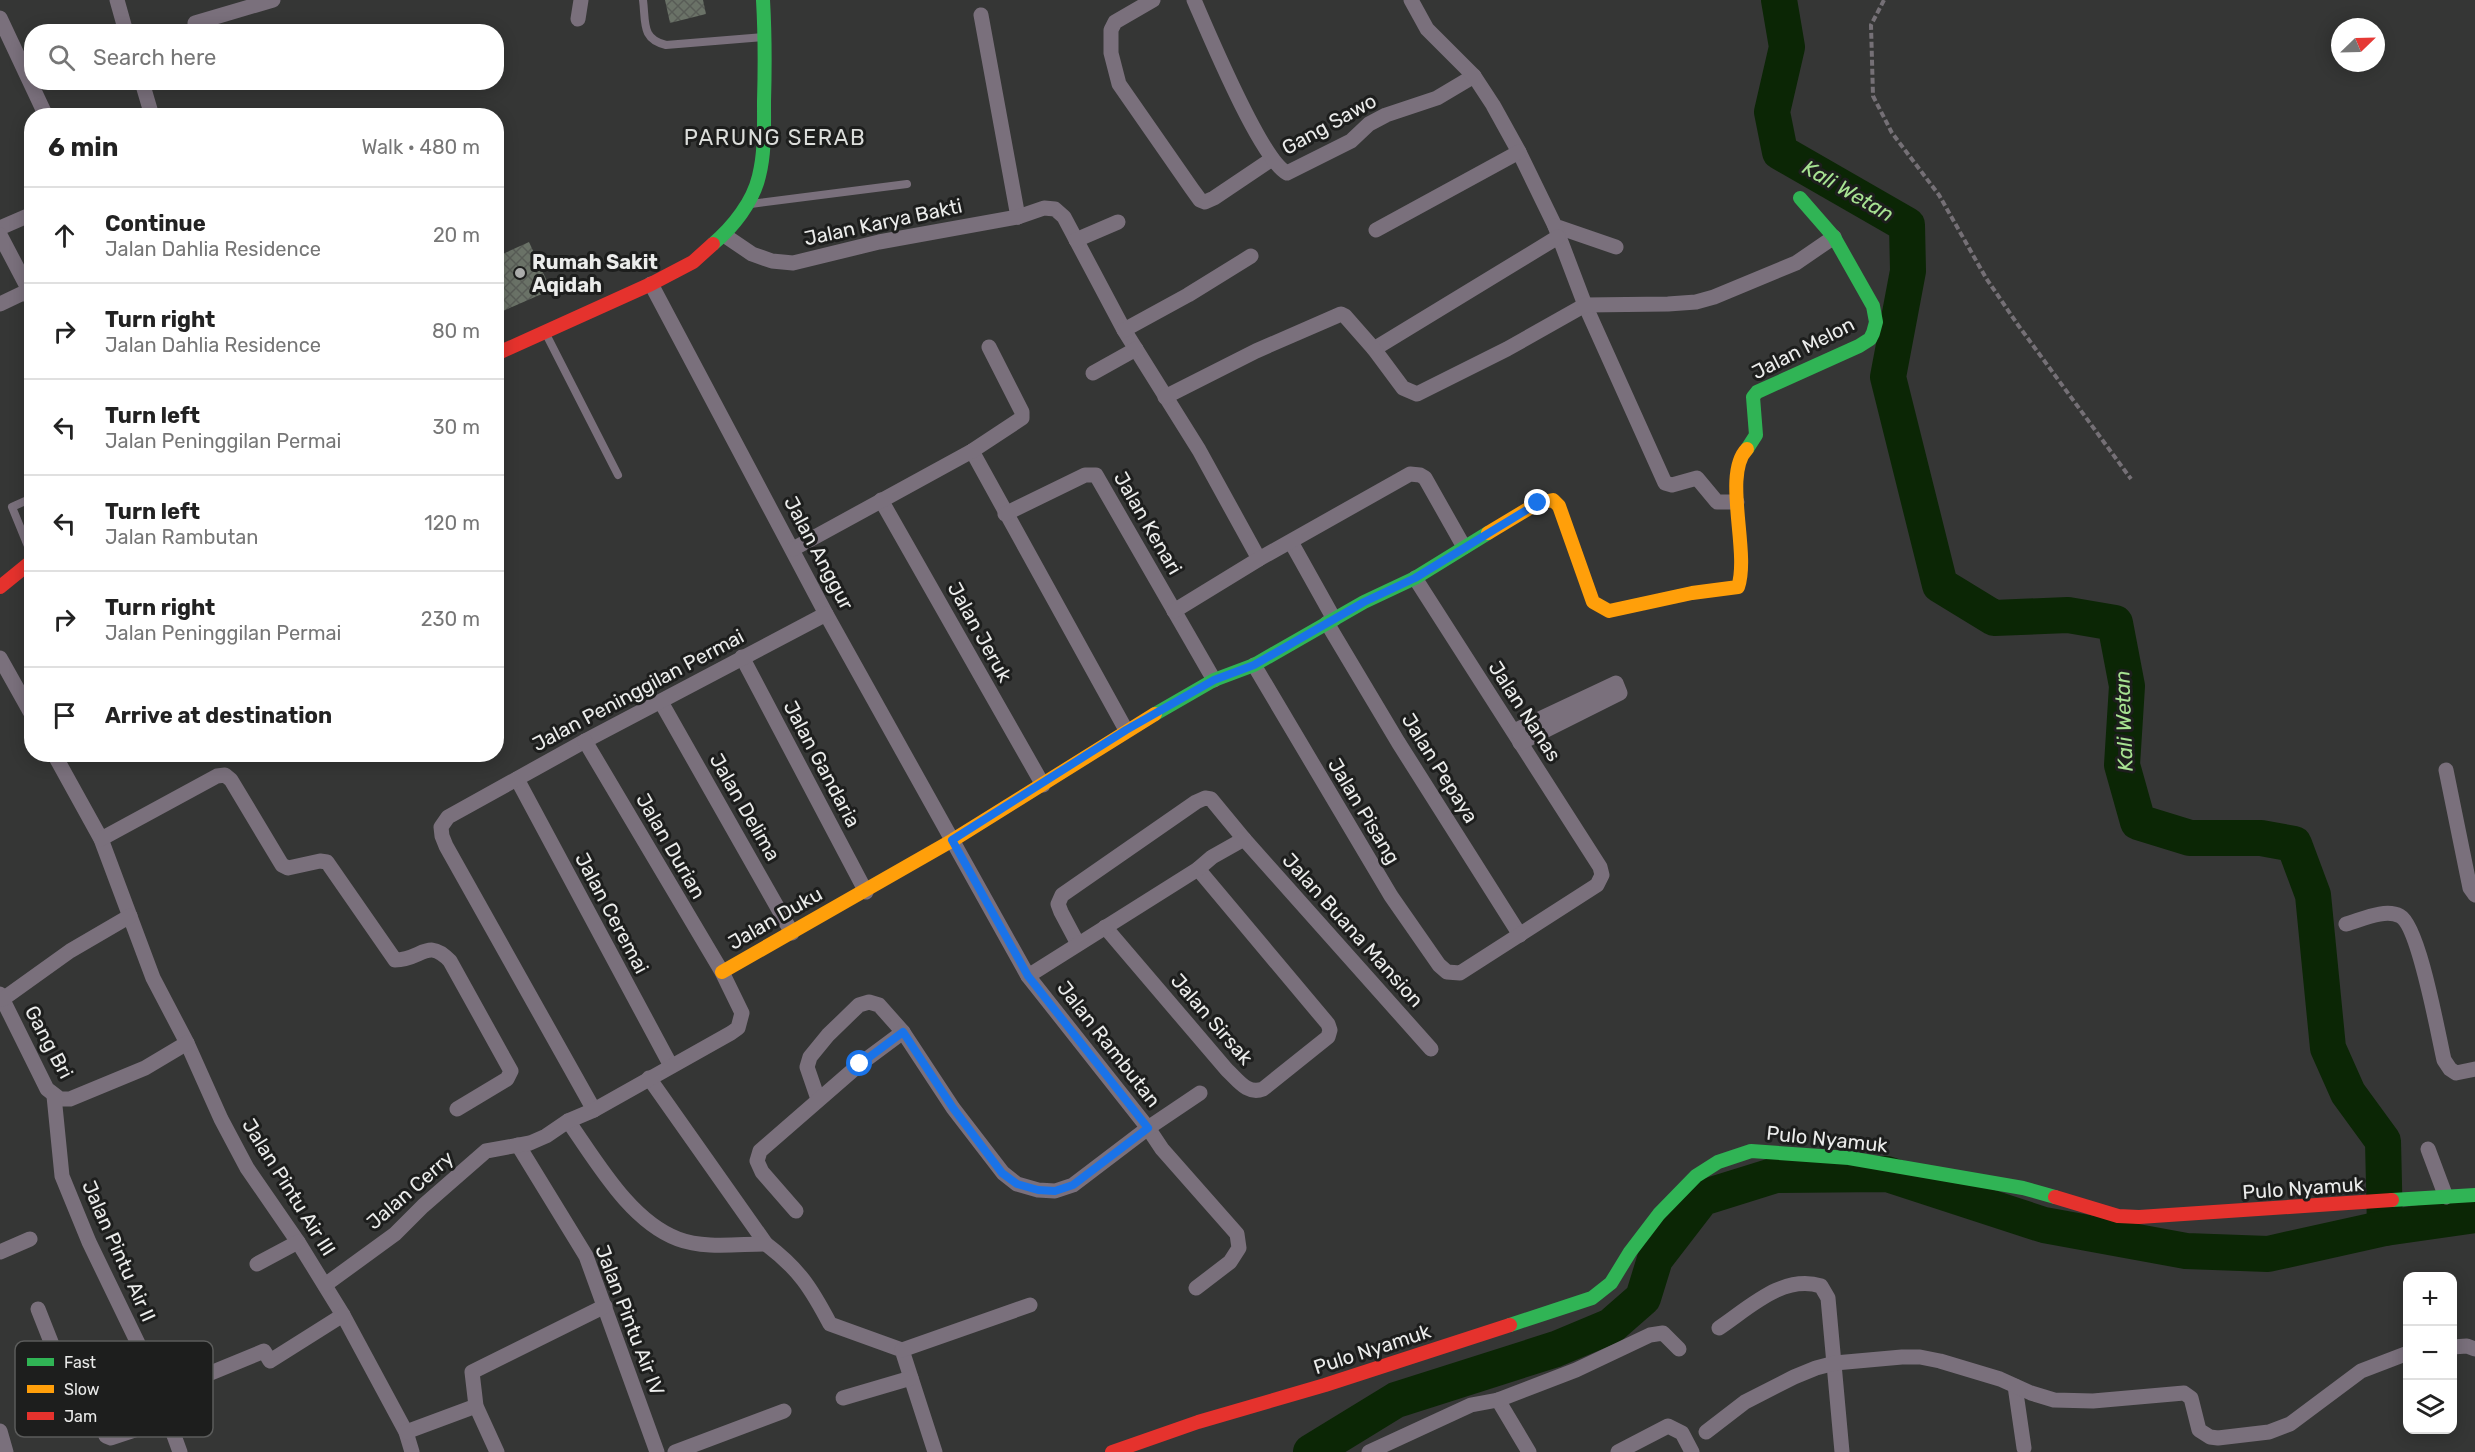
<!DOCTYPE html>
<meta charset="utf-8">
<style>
:root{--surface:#fff;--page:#f6f6f6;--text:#222;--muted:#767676;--line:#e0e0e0}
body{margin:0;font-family:Rubik,sans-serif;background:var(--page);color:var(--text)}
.controls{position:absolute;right:18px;bottom:18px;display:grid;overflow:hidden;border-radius:12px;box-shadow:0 3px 15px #0003}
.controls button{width:54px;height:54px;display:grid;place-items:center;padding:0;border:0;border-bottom:2px solid var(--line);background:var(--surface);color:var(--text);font:30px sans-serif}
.compass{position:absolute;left:2331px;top:18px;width:54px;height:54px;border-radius:50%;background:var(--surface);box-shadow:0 3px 15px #0003;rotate:67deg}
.stop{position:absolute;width:18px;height:18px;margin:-14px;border:4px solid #1a73e8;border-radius:50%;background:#fff}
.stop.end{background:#1a73e8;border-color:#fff;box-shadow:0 2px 6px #0008}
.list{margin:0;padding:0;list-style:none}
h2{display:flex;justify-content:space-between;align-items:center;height:78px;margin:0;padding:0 24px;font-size:26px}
h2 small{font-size:20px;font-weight:400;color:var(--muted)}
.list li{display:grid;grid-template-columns:39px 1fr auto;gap:18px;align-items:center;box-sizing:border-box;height:96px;padding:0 24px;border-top:2px solid var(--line)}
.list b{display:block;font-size:22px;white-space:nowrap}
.list p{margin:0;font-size:20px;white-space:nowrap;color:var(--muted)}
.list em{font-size:20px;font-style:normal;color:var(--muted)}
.icon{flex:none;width:33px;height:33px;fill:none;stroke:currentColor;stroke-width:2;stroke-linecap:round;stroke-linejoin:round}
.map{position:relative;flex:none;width:2475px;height:1452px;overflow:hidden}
.search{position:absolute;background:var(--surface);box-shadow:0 3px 15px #0003;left:24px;top:24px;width:480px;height:66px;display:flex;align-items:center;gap:15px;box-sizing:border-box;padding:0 21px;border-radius:24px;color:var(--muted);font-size:22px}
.panel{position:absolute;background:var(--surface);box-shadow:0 3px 15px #0003;left:24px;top:108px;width:480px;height:654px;border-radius:24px}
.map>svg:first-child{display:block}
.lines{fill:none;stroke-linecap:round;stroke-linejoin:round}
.river{stroke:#0b2605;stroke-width:36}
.building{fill:url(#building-cross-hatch)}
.path{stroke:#757076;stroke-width:4;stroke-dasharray:6 3;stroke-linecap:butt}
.lane{stroke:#7a707c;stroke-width:8}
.street{stroke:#7a707c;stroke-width:15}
.fast{stroke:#30b455;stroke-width:14}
.slow{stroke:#ff9f0a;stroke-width:14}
.jam{stroke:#e5322d;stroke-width:14}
.route{stroke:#1a73e8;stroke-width:8}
.poi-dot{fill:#abacab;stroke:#1d1e1d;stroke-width:2}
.labels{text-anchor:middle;stroke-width:6;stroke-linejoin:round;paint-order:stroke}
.street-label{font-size:20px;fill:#ebeceb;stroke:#1d1e1d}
.poi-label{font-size:20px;font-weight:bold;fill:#ebeceb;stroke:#1d1e1d;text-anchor:start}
.water-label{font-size:21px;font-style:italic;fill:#a7e392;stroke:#1d1e1d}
.quarter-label{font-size:22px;letter-spacing:1.5px;fill:#dbddda;stroke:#1d1e1d}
.key{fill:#1d1e1d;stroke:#5b5c5b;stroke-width:1.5}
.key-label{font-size:16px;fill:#ebeceb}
</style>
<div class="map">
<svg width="2475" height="1452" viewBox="0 0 2475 1452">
<defs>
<pattern id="building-cross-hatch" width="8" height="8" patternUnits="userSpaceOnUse" patternTransform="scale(1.5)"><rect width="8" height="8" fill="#6a7267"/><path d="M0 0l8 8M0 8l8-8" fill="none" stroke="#585c56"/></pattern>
</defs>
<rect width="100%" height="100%" fill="#353635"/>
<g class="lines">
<g class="river">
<path d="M1779 0 1787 47 1772 112 1780 152 1907 225 1908 271 1888 377 1940 585 1994 618 2068 615 2115 623 2127 686 2122 765 2138 822 2190 838H2261L2294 844 2313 895 2328 1048 2348 1093 2383 1141 2385 1228"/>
<path d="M1311 1452 1396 1400 1556 1349 1611 1326 1643 1298 1655 1259 1702 1198 1776 1175 1887 1174 2044 1225 2186 1251 2268 1254 2385 1228 2475 1215"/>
</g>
</g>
<g class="building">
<path d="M665 0H703L706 14 670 23Z"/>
<path d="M529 242 551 290 496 314V257Z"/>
</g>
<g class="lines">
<path class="path" d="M1884 0 1871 25 1873 96 1892 133 1939 195 1986 278 2018 325 2131 479"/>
<g class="lane">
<path d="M643 0C646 23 641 39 666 45L764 37"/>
<path d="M751 204 907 184"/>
<path d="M546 334 618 475"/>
<path d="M32 498 12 507 32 556"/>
</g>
<g class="street">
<path d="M117 0 126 32"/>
<path d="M1153 0 1115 22 1111 30V53L1119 84 1192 189 1200 200 1205 202 1214 198 1272 159"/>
<path d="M1194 0C1208 32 1261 160 1287 173L1351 141 1369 124 1386 115 1437 98 1474 76"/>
<path d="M1411 0 1427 29 1474 76 1493 105 1519 152 1555 226 1616 247"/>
<path d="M981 15 1018 217"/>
<path d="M0 18 46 116"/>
<path d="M578 19 581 0"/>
<path d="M195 23 273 0"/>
<path d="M142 82 152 116"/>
<path d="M1555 226 1585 305 1665 483 1672 485 1697 478 1717 502H1737"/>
<path d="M0 228 32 214"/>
<path d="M1376 230 1519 152"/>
<path d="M0 235 32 296"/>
<path d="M724 235 752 254 772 261 793 263 879 242 1018 217 1044 208 1055 209 1064 217 1124 330 1199 450 1259 559"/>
<path d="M1076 240 1118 222"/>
<path d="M651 284 826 614 1028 976 1148 1128 1162 1149 1237 1234 1239 1248 1230 1262 1196 1288"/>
<path d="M0 304 21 294H29"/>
<path d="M1124 330 1188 295 1251 256"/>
<path d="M1374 349 1558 237"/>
<path d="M1093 373 1136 349"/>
<path d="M1165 397 1256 351 1341 314 1345 316 1374 349 1403 388 1417 394 1507 349 1585 305 1668 304 1696 302 1714 297 1796 263 1834 237"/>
<path d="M972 451 1126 730"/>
<path d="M881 500 1043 785"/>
<path d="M1005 514 1085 475H1096L1214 680"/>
<path d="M1291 542 1334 619"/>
<path d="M793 549 972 451 1022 418V412L989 347"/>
<path d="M1174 611 1259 559 1410 474 1420 475 1425 478 1464 547"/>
<path d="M1327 623 1398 742 1520 935"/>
<path d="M742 657 866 892"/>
<path d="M0 658 32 715"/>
<path d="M1254 665 1391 896 1439 965 1447 972 1460 973 1597 885 1602 875 1600 867 1415 578"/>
<path d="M661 702 792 933"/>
<path d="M1514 731 1616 683 1620 693 1520 743"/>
<path d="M54 754 101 839 153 978 187 1043 221 1119 247 1168 298 1242 343 1315 406 1432 412 1452"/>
<path d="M2446 770 2470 888 2475 895"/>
<path d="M517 779 671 1066"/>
<path d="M101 839 217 776 225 775 231 780 282 865 288 868 320 861 327 862 395 960C422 960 427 937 450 961L511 1071 507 1079 457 1109"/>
<path d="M2346 924C2361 920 2385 908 2400 916 2419 926 2438 1034 2444 1060L2450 1069 2456 1073 2475 1069"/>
<path d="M1105 927 1227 1070C1238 1080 1247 1095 1263 1089L1328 1037 1330 1030 1328 1024 1198 869"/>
<path d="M1078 944 1061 912 1058 904 1062 895 1196 802 1205 798 1211 799 1244 839 1431 1049"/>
<path d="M1028 976 1198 869 1212 857 1244 839"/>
<path d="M0 994 47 1089 60 1099H70L145 1068 187 1043"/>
<path d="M3 999 70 951 130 916"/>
<path d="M649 1078 766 1244C799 1269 811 1288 830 1324L902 1350 935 1452"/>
<path d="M54 1096 62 1176 89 1242 162 1393 168 1419 180 1452"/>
<path d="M818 1099 807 1067 810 1057 828 1035 859 1005 869 1002 879 1005 903 1032 953 1108 1003 1173 1017 1184 1038 1190 1055 1191 1073 1185 1148 1128 1200 1093"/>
<path d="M594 1110 446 846 442 836 441 827 448 817 585 741 826 614"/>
<path d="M568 1121C597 1162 630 1221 678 1239 704 1249 738 1244 766 1244"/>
<path d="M518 1145 586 1256 657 1452"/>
<path d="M2428 1149 2446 1197"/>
<path d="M796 1211 762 1172 757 1161 760 1151 860 1064 903 1032"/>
<path d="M0 1252 30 1239"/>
<path d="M257 1264 298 1242"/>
<path d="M325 1285 395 1234 423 1206 486 1151 530 1143 546 1136 568 1121 594 1110 731 1033 738 1028 742 1013 722 972 585 741"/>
<path d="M38 1309 70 1390 73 1392 86 1390 89 1392 106 1436 111 1438 168 1419"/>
<path d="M1719 1328C1749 1308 1783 1274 1821 1286L1828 1298 1842 1452"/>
<path d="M2452 1347 2467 1346 2475 1349"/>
<path d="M902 1350 1030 1305"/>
<path d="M2015 1386 2024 1448"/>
<path d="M162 1393 264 1351 270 1361 343 1315"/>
<path d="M843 1398 911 1378"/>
<path d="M1498 1400 1529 1452"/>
<path d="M0 1431 6 1452"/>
<path d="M406 1432 476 1406"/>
<path d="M1706 1432 1745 1402 1794 1377 1816 1368 1835 1363 1902 1357H1920L1940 1361 2000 1379 2031 1393 2054 1400 2093 1401 2184 1393 2191 1398 2199 1430 2210 1437 2218 1438 2269 1432 2290 1424 2361 1371 2408 1353"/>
<path d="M497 1452 476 1406 472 1372 605 1306"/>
<path d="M675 1452 784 1411"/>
<path d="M1369 1452 1471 1405 1498 1400 1576 1370 1650 1335 1663 1333 1679 1349"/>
<path d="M1618 1452 1668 1426 1682 1433 1692 1452"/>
</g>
<g class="fast">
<path d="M713 244C733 227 753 202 759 176 765 152 764 127 764 102 765 68 765 34 763 0"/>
<path d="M1747 449 1756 435 1753 397 1757 392 1859 346 1870 339 1873 333 1876 322 1873 306 1834 237 1800 198"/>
<path d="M1155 714 1214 680 1254 665 1364 602 1415 578 1488 533"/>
<path d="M2392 1200 2475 1195"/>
<path d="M1510 1325 1592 1298 1611 1283 1630 1252 1659 1214 1696 1176 1718 1162 1751 1151 1849 1158 2023 1188 2055 1197"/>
</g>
<g class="slow">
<path d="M1488 533 1538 503 1553 500 1559 506 1593 602 1609 611 1692 593 1738 587C1750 552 1722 474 1747 449"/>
<path d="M722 972 953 840 1155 714"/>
</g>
<g class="jam">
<path d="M496 354 651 284 693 262 713 244"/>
<path d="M0 587 32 561"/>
<path d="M2055 1197 2118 1216 2139 1217 2392 1200"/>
<path d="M1112 1452 1198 1422 1325 1385 1510 1325"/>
</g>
</g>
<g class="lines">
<path class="route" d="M860 1064 903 1032 953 1108 1002 1173 1017 1184 1038 1190 1055 1191 1073 1185 1148 1128 1028 976 952 840 1126 730 1214 680 1254 665 1364 602 1415 578 1538 503"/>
</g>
<circle class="poi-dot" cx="520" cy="273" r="6"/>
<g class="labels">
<g class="street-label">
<text transform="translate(1329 124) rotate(-29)" y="7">Gang Sawo</text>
<text transform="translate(883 222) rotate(-12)" y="7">Jalan Karya Bakti</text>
<text transform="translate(1803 348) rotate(-27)" y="7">Jalan Melon</text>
<text transform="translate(1148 523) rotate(60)" y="7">Jalan Kenari</text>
<text transform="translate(819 553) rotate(62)" y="7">Jalan Anggur</text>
<text transform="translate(980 632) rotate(61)" y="7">Jalan Jeruk</text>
<text transform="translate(638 690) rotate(-28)" y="7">Jalan Peninggilan Permai</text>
<text transform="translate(1525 711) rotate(57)" y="7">Jalan Nanas</text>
<text transform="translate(822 764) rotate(62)" y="7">Jalan Gandaria</text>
<text transform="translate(1440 768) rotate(58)" y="7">Jalan Pepaya</text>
<text transform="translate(745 807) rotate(60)" y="7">Jalan Delima</text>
<text transform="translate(1364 811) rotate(59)" y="7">Jalan Pisang</text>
<text transform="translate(671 846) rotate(60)" y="7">Jalan Durian</text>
<text transform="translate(612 913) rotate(62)" y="7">Jalan Ceremai</text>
<text transform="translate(775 918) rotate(-30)" y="7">Jalan Duku</text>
<text transform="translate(1353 930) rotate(48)" y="7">Jalan Buana Mansion</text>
<text transform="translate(1212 1019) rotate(49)" y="7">Jalan Sirsak</text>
<text transform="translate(49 1042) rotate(62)" y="7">Gang Bri</text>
<text transform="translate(1109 1044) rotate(52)" y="7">Jalan Rambutan</text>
<text transform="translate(1827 1139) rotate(6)" y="7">Pulo Nyamuk</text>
<text transform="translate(289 1187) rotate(58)" y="7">Jalan Pintu Air III</text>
<text transform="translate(2303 1188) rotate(-4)" y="7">Pulo Nyamuk</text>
<text transform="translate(410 1190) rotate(-41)" y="7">Jalan Cerry</text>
<text transform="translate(119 1251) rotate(66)" y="7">Jalan Pintu Air II</text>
<text transform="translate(630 1320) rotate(69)" y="7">Jalan Pintu Air IV</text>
<text transform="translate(1372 1349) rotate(-18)" y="7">Pulo Nyamuk</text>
</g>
<g class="poi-label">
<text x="532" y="269">Rumah Sakit<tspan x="532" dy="23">Aqidah</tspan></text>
</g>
<g class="water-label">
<text transform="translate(1848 191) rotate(30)" y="7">Kali Wetan</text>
<text transform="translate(2124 721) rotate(-92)" y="7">Kali Wetan</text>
</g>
<g class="quarter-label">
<text x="775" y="145">PARUNG SERAB</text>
</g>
</g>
<rect x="15" y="1341" width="198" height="96" rx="9" class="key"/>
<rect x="27" y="1358" width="27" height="8" fill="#30b455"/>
<rect x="27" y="1385" width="27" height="8" fill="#ff9f0a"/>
<rect x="27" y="1412" width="27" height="8" fill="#e5322d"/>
<g class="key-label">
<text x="64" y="1368">Fast</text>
<text x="64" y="1395">Slow</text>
<text x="64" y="1422">Jam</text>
</g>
</svg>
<div class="controls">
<button>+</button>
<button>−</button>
<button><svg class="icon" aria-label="layers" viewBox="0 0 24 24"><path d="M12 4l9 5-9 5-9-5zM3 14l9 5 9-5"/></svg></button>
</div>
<svg class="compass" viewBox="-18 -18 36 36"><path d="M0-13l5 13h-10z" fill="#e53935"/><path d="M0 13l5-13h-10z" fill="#767676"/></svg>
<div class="stop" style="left:860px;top:1064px"></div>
<div class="stop end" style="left:1538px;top:503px"></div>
<div class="search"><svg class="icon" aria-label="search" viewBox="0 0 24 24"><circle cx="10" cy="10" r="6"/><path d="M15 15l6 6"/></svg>Search here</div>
<section class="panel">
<h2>6 min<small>Walk · 480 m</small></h2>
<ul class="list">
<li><svg class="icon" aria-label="ahead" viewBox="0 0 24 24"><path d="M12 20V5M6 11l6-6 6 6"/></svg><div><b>Continue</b><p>Jalan Dahlia Residence</p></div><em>20 m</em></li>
<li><svg class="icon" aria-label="right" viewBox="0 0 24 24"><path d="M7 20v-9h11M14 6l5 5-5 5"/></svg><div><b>Turn right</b><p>Jalan Dahlia Residence</p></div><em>80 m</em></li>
<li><svg class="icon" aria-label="left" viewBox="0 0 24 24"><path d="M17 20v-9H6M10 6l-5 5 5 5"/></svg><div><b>Turn left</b><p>Jalan Peninggilan Permai</p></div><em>30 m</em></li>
<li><svg class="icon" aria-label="left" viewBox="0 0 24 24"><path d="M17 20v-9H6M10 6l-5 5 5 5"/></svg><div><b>Turn left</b><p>Jalan Rambutan</p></div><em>120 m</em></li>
<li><svg class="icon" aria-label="right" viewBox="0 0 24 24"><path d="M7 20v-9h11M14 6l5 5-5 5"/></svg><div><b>Turn right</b><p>Jalan Peninggilan Permai</p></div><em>230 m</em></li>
<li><svg class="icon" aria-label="arrive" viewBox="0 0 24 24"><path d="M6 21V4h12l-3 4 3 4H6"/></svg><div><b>Arrive at destination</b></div></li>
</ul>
</section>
</div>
